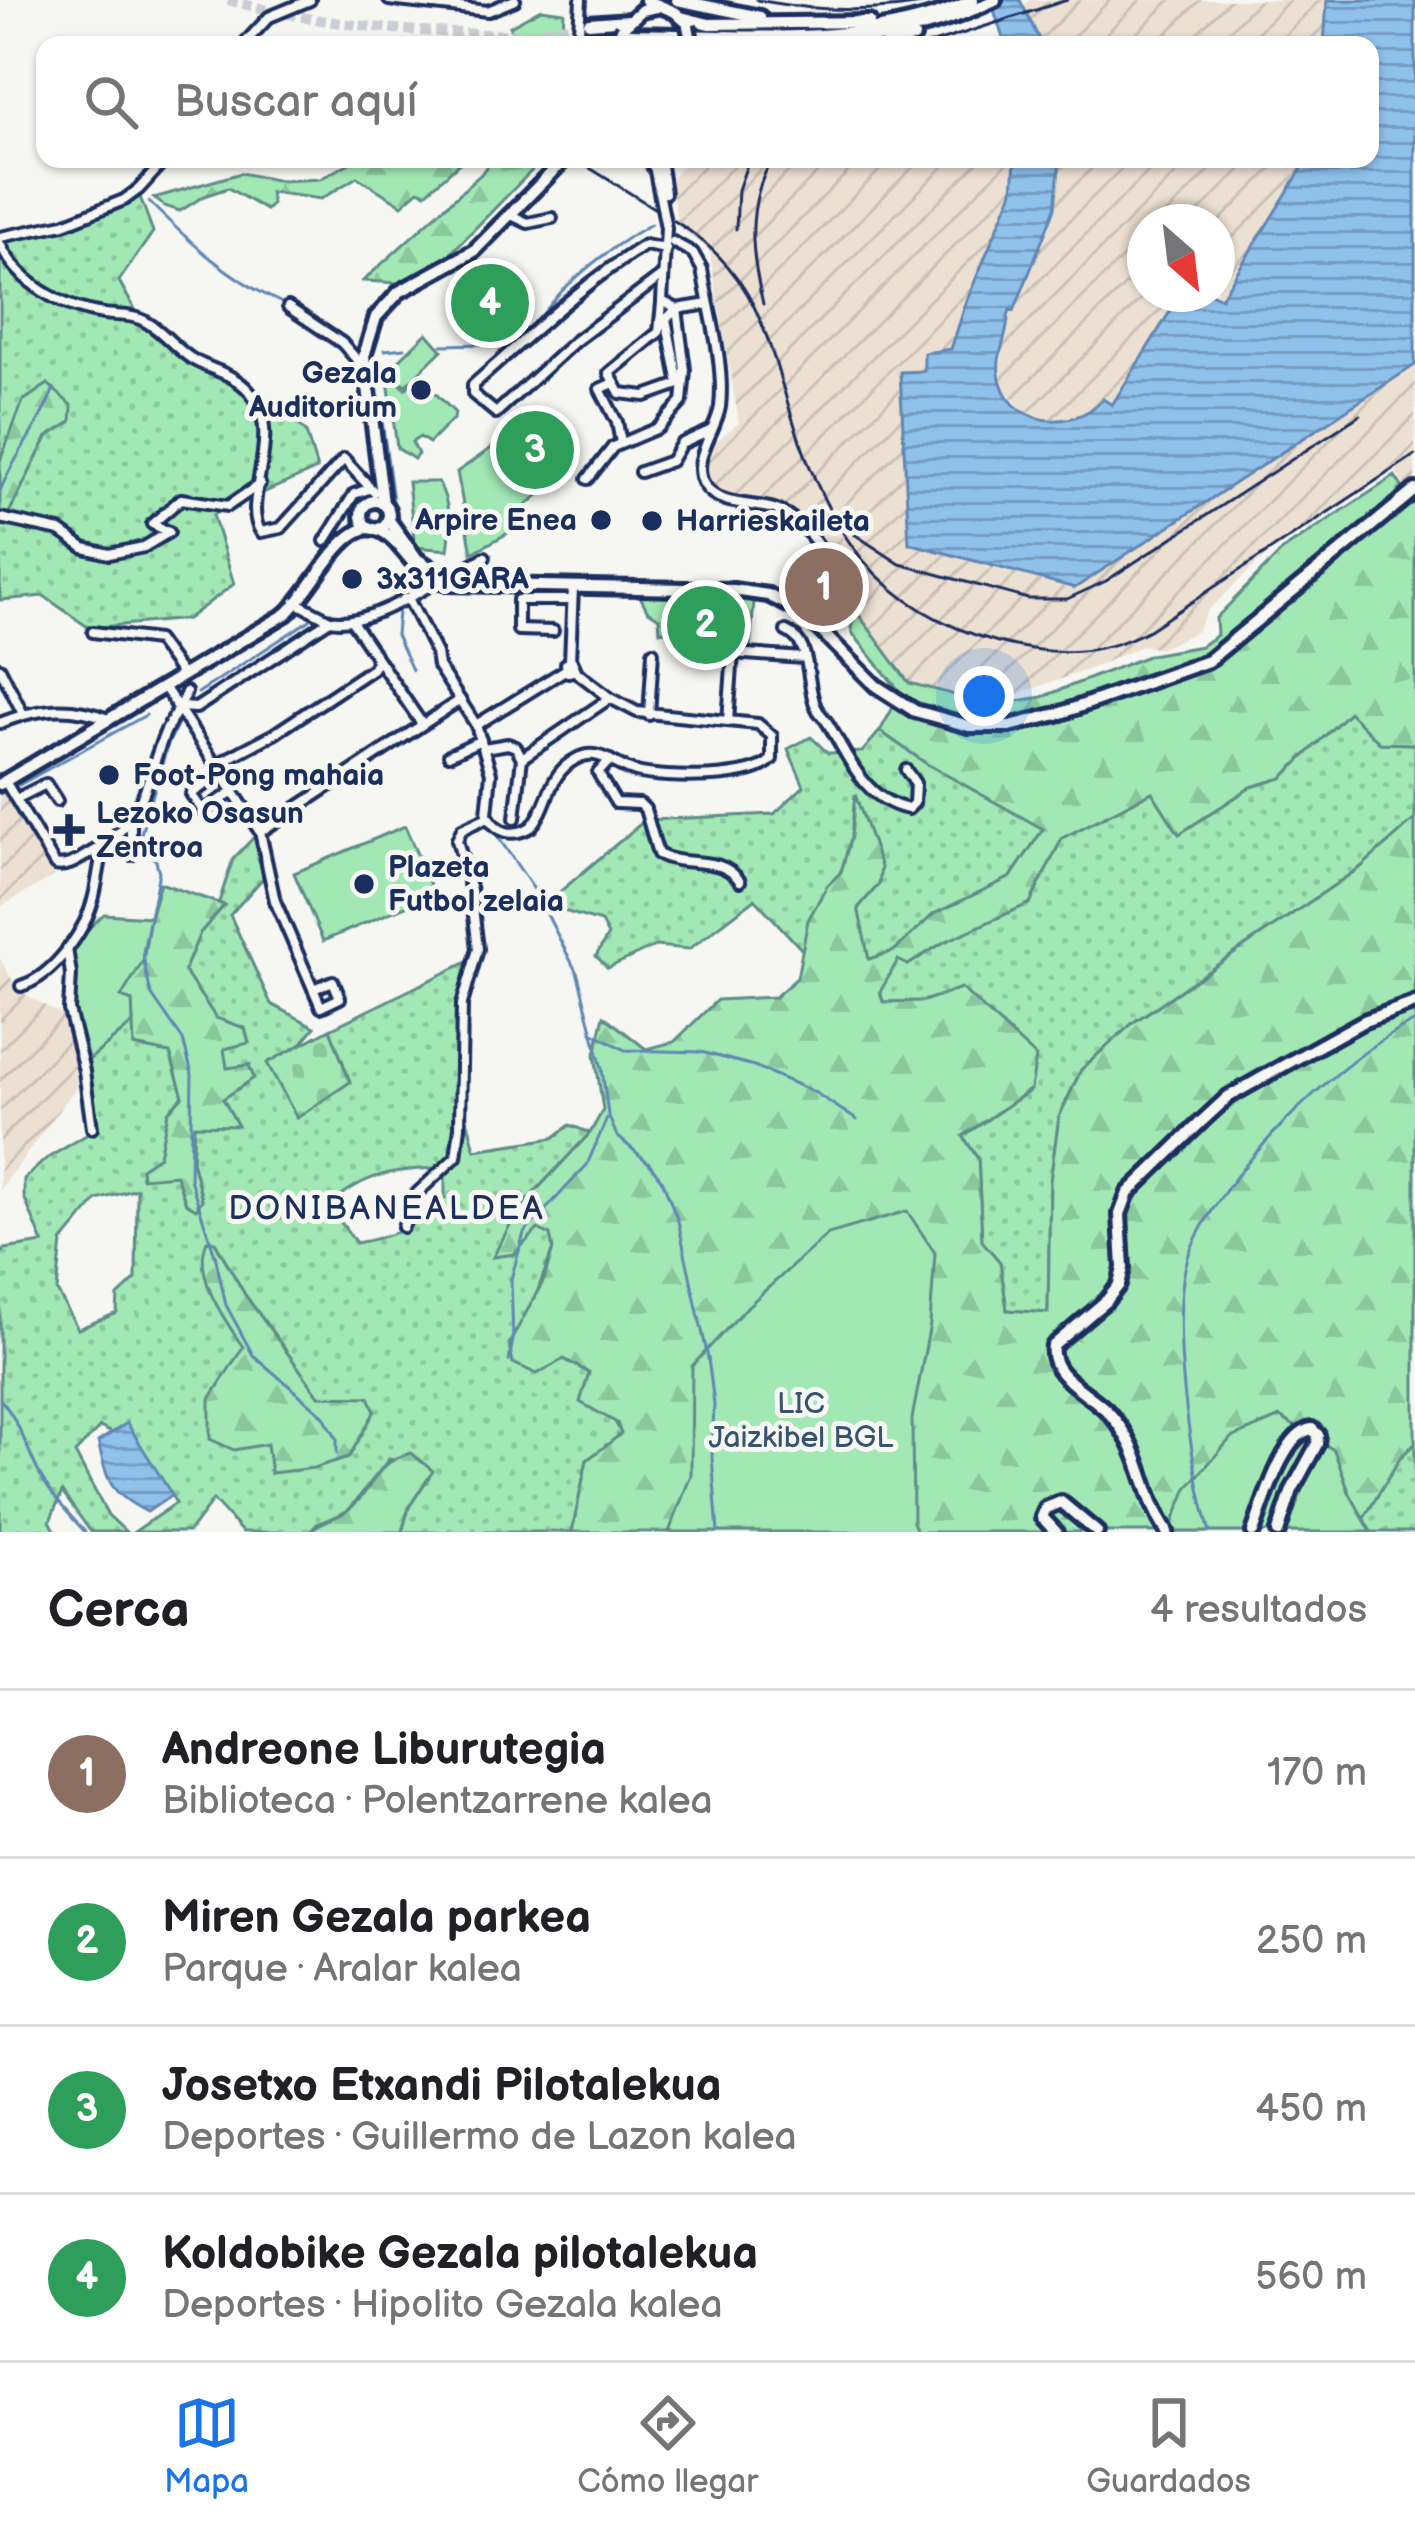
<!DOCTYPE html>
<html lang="es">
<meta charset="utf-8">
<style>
:root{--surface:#fff;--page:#f2f2f2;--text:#202124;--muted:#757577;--line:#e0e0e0;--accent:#1a73e8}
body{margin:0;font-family:"Balsamiq Sans",sans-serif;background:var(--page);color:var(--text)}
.compass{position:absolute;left:1127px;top:204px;width:108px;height:108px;border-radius:50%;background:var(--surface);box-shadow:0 3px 9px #0004;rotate:152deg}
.you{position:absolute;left:984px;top:696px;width:42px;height:42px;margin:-30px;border:9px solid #fff;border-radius:50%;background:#1a73e8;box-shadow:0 0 0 18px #1a73e833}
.badge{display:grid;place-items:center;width:78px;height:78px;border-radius:50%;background:var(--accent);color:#fff;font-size:39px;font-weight:700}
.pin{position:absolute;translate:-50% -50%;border:6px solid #fff;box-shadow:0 3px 12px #0006}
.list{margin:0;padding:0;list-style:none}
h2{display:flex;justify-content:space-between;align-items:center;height:156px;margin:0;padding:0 48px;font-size:51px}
h2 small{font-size:39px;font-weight:400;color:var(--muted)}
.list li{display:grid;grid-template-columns:78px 1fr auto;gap:36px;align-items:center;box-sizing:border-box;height:168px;padding:0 48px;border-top:3px solid var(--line)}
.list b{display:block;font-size:45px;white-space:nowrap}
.list p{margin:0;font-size:39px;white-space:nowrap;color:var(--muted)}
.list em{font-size:39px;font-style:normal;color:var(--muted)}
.icon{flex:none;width:66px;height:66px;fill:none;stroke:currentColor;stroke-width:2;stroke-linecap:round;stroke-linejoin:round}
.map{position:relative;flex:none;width:1415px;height:1532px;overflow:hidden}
.search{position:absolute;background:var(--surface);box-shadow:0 3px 9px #0004;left:36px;right:36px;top:36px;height:132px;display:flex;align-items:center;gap:30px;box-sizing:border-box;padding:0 42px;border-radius:24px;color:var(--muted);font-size:45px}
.sheet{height:828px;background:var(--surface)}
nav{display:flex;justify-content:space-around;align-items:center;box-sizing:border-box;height:168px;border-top:3px solid var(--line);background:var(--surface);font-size:33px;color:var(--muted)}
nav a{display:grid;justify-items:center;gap:6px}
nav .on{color:var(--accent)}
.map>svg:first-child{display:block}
.industrial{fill:url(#industrial-furrows)}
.grass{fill:url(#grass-dots);stroke:#5e8c89;stroke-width:3;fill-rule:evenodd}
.forest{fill:url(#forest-firs);stroke:#5e8c89;stroke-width:3}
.cemetery{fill:url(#cemetery-stones);stroke:#5e8c89;stroke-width:3}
.green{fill:#a2e8b4;stroke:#5e8c89;stroke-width:3}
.water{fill:url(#water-rules);stroke:#6187b3;stroke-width:3}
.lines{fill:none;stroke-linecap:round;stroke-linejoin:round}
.stream{stroke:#6187b3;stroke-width:3}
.primary-tunnel{stroke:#caced4;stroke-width:10;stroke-dasharray:10 5;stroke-linecap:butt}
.street-casing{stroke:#1b2f5e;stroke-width:16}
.secondary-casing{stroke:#1b2f5e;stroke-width:20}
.primary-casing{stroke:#1b2f5e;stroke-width:20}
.street{stroke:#f6f6f2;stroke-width:8}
.secondary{stroke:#f6f6f2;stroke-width:10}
.primary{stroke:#f6f6f2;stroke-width:10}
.rail{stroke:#1b2f5e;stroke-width:3}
.secondary-bridge-casing{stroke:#1b2f5e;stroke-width:20;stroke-linecap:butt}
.secondary-bridge{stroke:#f6f6f2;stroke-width:10}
.poi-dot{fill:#1b2f5e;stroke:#f6f6f2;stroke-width:4.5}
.labels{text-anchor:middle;stroke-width:10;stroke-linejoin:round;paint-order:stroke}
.poi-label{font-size:30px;font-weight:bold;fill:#1b2f5e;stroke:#f6f6f2;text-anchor:start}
.park-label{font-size:30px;fill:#36546f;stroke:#f6f6f2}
.neighbourhood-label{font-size:33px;letter-spacing:3px;fill:#1b2f5e;stroke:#f6f6f2}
</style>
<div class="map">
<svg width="1415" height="1532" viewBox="0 0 1415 1532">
<defs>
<pattern id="industrial-furrows" width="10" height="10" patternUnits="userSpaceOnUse" patternTransform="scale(3)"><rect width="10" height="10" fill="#ece0d2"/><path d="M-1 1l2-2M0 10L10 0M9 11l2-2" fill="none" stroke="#cac0b7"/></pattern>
<pattern id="grass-dots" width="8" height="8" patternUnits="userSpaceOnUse" patternTransform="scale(3)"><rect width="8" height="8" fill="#a2e8b4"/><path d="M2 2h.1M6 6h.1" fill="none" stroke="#8bc79d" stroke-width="1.8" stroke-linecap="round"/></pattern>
<pattern id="forest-firs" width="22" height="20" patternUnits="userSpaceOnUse" patternTransform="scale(3)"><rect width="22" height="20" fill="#a2e8b4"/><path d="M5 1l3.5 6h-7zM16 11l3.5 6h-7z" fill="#8bc79d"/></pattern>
<pattern id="cemetery-stones" width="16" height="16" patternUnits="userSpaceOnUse" patternTransform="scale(3)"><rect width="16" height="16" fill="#a2e8b4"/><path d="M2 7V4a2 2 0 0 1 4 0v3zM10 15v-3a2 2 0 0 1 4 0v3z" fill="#8bc79d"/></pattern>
<pattern id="water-rules" width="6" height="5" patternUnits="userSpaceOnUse" patternTransform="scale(3)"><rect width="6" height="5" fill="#8fc1eb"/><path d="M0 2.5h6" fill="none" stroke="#749dc2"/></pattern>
</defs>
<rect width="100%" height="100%" fill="#f6f6f2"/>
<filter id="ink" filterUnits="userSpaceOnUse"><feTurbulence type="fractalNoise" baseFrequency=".00833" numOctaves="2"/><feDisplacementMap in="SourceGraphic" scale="24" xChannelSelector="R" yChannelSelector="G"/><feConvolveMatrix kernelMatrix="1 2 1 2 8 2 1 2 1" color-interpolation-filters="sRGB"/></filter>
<g filter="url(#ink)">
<g class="industrial">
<path d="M1030 0H1327L1324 45H1042L1022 6Z"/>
<path d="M699 159H1015L1013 191 967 299 951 350 925 371 900 372 1075 588 1415 365V480L1406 488 1394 469 1274 548 1208 610 1197 631 1160 649 1143 645 1095 667 1000 700 907 685 852 609 846 586 805 524 779 506 717 496 703 469 712 444 739 423 709 250 678 226 670 180 682 166Z"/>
<path d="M1060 159H1308L1220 299 1213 294H1217V222H1145V294H1181L1112 406 1102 399 1086 413 1065 422H1050L1023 412 1004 388 999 375 1007 317 1010 310 1014 311 1055 208Z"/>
<path d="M3 788 54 876 0 907V790Z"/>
<path d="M0 959 18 990 68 1019 77 1086 0 1190Z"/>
</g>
<g class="grass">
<path d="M139 194 153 232 119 281 140 319 204 367 276 401 306 432 317 469 213 515 234 584 187 619 89 628 44 596 0 600V516L8 514 47 437 24 401 0 461V242L61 227Z"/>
<path d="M1349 712 1380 743 1415 744V819L1361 867 1134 1022 1081 1070 1059 1117 1050 1182 1048 1313 1007 1310 1000 1263 982 1242 978 1159 963 1136 1031 1090 961 989 924 1001 883 1002 880 991 898 959 908 965 942 943 1030 903 1062 838 1152 792 1179 834 1251 787 1282 778Z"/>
<path d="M880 731 927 764 1044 828 1011 877 934 914 894 951 868 960 858 908 879 884 855 797C853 821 853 853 839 874 816 907 809 910 804 952L755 899 689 949 655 946 608 968 596 956 608 935 601 922 544 905 645 820 774 814 804 786 788 749 811 737 828 753 862 752Z"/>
<path d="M256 835 263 878 230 915 271 1004 315 1027 300 1045 296 1117 350 1082 330 1029 467 962C473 980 460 1050 460 1076 460 1100 470 1127 475 1150L553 1138 570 1125 590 1133 518 1210 514 1254 538 1228 550 1235 553 1249 532 1306 564 1359 590 1373 622 1435 587 1460 572 1532H402L409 1507 432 1471 389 1459 348 1511 317 1524 309 1532H242L213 1500 189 1532H134L176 1503 126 1424 112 1433 100 1427 75 1453 107 1514 126 1532H91L62 1492 50 1521 56 1532H0V1256L5 1249 43 1243 24 1197V1179L46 1159 93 1131 85 1063 133 1023 134 1046 170 1053 183 1096 168 1112 159 1157 141 1168 142 1177 176 1175 186 1203 202 1199 192 1161 194 1124 237 1125 223 1099 249 1065 227 1069 216 1018 184 971 200 933 224 906 219 902 233 859ZM445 1168V1198C418 1227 394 1236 356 1243L329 1206C364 1172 399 1169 445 1168ZM137 1189 136 1279 118 1296 117 1313 78 1329 57 1291 62 1242 97 1200ZM215 1242 245 1295 319 1396 271 1472 268 1444 232 1366 243 1347Z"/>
<path d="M1415 1443V1532H1371L1362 1520 1400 1457Z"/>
</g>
<g class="forest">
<path d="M357 159H464L426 193 419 190 402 205 357 177 321 199 270 192 272 204 266 210 228 188 204 196 180 211 164 206 154 198 241 173 280 181 320 179Z"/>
<path d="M492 159H543L450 254 398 283 363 281 481 174Z"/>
<path d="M48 384 72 406 71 422 47 437 8 515 0 516V461L23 401Z"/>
<path d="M1395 476 1410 499 1415 495V744L1380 743 1349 712 1282 778 1251 787 1179 834 1152 792 1062 838 1030 903 942 943 908 965 898 960 880 992 883 1002 924 1001 961 988 1036 1057 1031 1089 963 1136 978 1159 982 1241 1000 1262 1007 1310 1048 1313 1050 1182 1059 1117 1081 1070 1134 1022 1361 867 1415 819V1443L1400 1458 1363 1520 1371 1532H572L587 1460 621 1434 617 1423 580 1402 589 1373 564 1359 537 1374 513 1363 509 1344 544 1280 553 1249 550 1235 538 1229 514 1254 493 1257 518 1210 590 1133 603 1110 595 1054 604 1016 646 1049 674 1042 717 1000 775 997 797 978 808 920 827 886 841 872 851 837 855 794 881 867 879 884 858 908 869 959 894 951 934 914 1011 877 1043 829 927 764 880 731 901 693 853 634 851 628 856 611 909 683 994 705 1042 697 1150 655 1201 646 1217 635 1216 618 1284 549Z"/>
<path d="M160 883 224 905 200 933 184 971 216 1018 245 1028 249 1043 224 1049 227 1068 249 1065 254 1078 223 1099 238 1126 194 1125 192 1161 202 1200 196 1209 186 1203 176 1175 142 1178 141 1168 159 1156 168 1112 183 1096 170 1053 134 1046 132 1001 121 998 123 989 143 961 148 924Z"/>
<path d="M207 1241 215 1242 245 1295 319 1396 369 1397 375 1411 349 1457 314 1468 271 1473 267 1444 234 1450 210 1439V1399L243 1347C225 1320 192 1276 207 1241Z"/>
<path d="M411 1453 433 1471 409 1507 402 1532H309C320 1521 333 1520 345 1512 375 1493 369 1464 411 1453Z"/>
</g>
<path class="cemetery" d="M330 1029 350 1082 297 1118 267 1063Z"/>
<g class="green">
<path d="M541 9 564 12 562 45H514L510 26Z"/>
<path d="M427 333 442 350 406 385 397 379 405 389 413 382 416 394 431 389 455 413 454 418 429 443 420 437 412 442 418 454 414 459 397 448 387 372Z"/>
<path d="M513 433 519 443 527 435 551 458 542 466 521 447 543 491 522 509 528 522 472 553 457 472Z"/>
<path d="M408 482H438C449 500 452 529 448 550L415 547Z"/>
<path d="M640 596 754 601 750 651H744L745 636 738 628 725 634 660 631 659 618 647 610Z"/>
<path d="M405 826 434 894 323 941 294 873Z"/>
<path d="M104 914 150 917 143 961 121 997 132 1001 133 1023 85 1063 84 1048 72 1025 70 946Z"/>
<path d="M907 1211 935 1253 930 1324 912 1419 913 1522 917 1532H669L691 1475 692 1366 748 1306 828 1234Z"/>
<path d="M1280 1417 1334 1450 1349 1492 1371 1532H1169L1187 1488 1231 1438Z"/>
</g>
<g class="water">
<path d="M991 0H1020L1042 45H1005Z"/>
<path d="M1327 0H1415V365L1075 588 909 543 900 372 924 371V353L951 349 967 300 1013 191 1015 159H1060L1055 208 1014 311 1010 310 1008 317C1008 337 996 354 999 374 1007 426 1072 434 1103 399L1112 405 1181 294H1213L1221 298 1308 159H1370V45H1324Z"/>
<path d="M127 1423 172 1495 147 1512C108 1492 108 1482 98 1442Z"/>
</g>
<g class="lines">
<g class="stream">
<path d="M149 202C190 242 229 279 282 303"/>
<path d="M501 344C531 337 545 308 565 288 590 264 621 241 651 224"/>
<path d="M442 345 484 344"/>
<path d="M385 350 405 348"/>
<path d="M375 370 394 507"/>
<path d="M0 491C15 454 40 426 54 388"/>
<path d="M398 612 396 635 412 670"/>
<path d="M198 693 310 620"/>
<path d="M178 724 168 744 142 830 140 840 156 861 159 872 143 952 145 968 151 994 183 1040 192 1074 190 1179 215 1255 226 1305 253 1355 323 1415 337 1438V1453"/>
<path d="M19 785 146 715"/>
<path d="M0 794 2 793"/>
<path d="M487 821 535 891 578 975 602 1069 608 1115 617 1136 649 1163 663 1182 678 1221 708 1358 714 1404 712 1457 718 1532"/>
<path d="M592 1032 625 1050 701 1052 754 1066 814 1092 857 1120"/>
<path d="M509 1361 513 1340 511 1279 524 1233 587 1165 607 1118"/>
<path d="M0 1399C19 1421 25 1444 37 1469 49 1493 67 1512 85 1532"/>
<path d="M1210 1532C1191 1470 1166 1308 1191 1249 1226 1169 1337 1060 1415 1021"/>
</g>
<g class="primary-tunnel">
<path d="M228 0C359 36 489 36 623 34"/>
<path d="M543 30 589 23"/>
</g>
<defs>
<g id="street">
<path d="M389 0 488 11 515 0"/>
<path d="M243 45 269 17 310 0"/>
<path d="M578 45 581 0"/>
<path d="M660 159 665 193"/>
<path d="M511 215 528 223 552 218"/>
<path d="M0 237 64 224 124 200 139 189 166 159"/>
<path d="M673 242 693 253 702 269C709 312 725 363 720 407 716 432 689 461 705 486 718 506 753 503 774 509 809 520 843 575 846 611L838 620 815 613 809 617"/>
<path d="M0 244C19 283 61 308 104 314 115 316 129 314 140 319 160 327 174 348 192 359 210 370 233 373 248 390 288 433 239 501 261 532L281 528 344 459 374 492"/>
<path d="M663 275 574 342 496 413 473 394V385C528 337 583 283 645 245L666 249"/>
<path d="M662 303 659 332 609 373 620 393 645 396 679 384 666 319 677 309 708 304"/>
<path d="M288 307 342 343 365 369"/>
<path d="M611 384 600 389 617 422 621 443"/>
<path d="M640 472 671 461 681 444 712 430"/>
<path d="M588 479 613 447 658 428 682 402 685 370 677 309 662 301 666 228 654 166"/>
<path d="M0 518 60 531 84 548 109 554 144 547 169 532 152 524 181 499 228 506 260 484"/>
<path d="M325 541 354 494 369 489"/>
<path d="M445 579 485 557"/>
<path d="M404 599 410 602 436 653 438 666 476 725 491 773 487 814C496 833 513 838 531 827 551 805 546 775 576 759 599 746 615 767 636 772 665 779 753 781 772 759V736L758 724 637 712 610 698 575 671"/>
<path d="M295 602 330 620"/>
<path d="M351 620 422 724"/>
<path d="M553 631 518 630V600H572"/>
<path d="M786 631C813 642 805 683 816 707 819 714 823 716 827 722 849 756 862 799 908 809L914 803 915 783 906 770"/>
<path d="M93 632 157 640 183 676"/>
<path d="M732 653 804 658"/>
<path d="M570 661 573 587"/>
<path d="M572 661 576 670 568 672 566 664Z"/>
<path d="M0 668 23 714"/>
<path d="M165 688 260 832 275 901 321 1007 340 998 333 981 313 989"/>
<path d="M181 707 196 708 330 620C360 626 404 601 429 586L430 578"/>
<path d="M649 715 653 652"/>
<path d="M728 721 734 639"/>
<path d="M0 723C38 708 69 704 108 719"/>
<path d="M476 725 565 670"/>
<path d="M484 748 508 744 516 747 522 758 515 818"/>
<path d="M449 755 481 740"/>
<path d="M522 758 610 698"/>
<path d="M610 760 598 773 616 803 640 804 645 809 658 854C687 869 719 853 740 881"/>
<path d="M215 765 274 734 372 669 376 663 375 654"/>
<path d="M221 774 191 794 203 811 233 792"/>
<path d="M5 781 55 865C68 868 78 860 90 853 145 823 143 788 164 735 170 720 181 708 186 692"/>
<path d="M16 799 46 784 57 801"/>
<path d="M131 823V855"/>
<path d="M260 832 460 700"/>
<path d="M67 949 71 974 69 1010 84 1071 92 1128"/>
<path d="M21 986C54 976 87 929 94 896 98 880 99 863 104 847"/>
<path d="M403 1227 415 1195 456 1157 460 1127 462 1004 478 949 471 891 457 840 462 829 488 817"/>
</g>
<g id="secondary">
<path d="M646 0 675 12 685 21"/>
<path d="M623 27 642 10 657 7"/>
<circle cx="375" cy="515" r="14"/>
<path d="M383 503 364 356 376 317 399 292 474 251 565 159"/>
<path d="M388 519 417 559 451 581"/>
<path d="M377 529C403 538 409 574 447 584L733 590 768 595 802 612 876 686 915 711 969 726H1010L1061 713 1208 661 1415 490"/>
<path d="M0 784 286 614C311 593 339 529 370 528"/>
<path d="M1056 1532 1042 1517 1046 1508 1061 1502 1097 1532"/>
<path d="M1167 1532C1141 1492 1145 1454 1110 1414 1092 1393 1048 1377 1053 1346L1107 1300 1119 1285 1123 1268 1120 1214 1128 1193 1202 1121 1228 1097 1290 1062 1364 1021 1415 1003"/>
<path d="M1253 1532C1263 1506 1283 1433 1312 1429L1318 1435 1317 1444 1292 1490 1278 1532"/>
</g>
<g id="primary">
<path d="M677 0 760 17"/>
<path d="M681 17 709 24 869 22"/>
<path d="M589 23 629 20"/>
<path d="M629 34C740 35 870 49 973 0"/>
<path d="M622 43 635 45"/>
<path d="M825 45C885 38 941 26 995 0"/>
<path d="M885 45 914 37"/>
<path d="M654 166 656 159"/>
</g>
</defs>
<use href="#street" class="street-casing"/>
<use href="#secondary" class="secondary-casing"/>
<use href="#primary" class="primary-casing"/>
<use href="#street" class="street"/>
<use href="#secondary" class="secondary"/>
<use href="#primary" class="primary"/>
<g class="rail">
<path d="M757 0C819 12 880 14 941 0"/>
<path d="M927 45 1067 0"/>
<path d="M577 160 657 210"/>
<path d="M673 220C756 271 765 331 792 417 829 532 876 609 998 642 1051 656 1099 657 1149 630L1415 455"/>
<path d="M736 229 738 190 749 159"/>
<path d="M763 304C751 254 745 206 772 159"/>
<path d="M851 532 900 564 1028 599H1067L1106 581 1360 415"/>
</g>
<defs>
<g id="secondary-bridge">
<path d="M688 26 692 45"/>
<path d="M613 45 623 28"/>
</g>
</defs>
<use href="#secondary-bridge" class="secondary-bridge-casing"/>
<use href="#secondary-bridge" class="secondary-bridge"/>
</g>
</g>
<g class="poi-dot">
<circle cx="421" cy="390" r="12"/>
<circle cx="601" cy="520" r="12"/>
<circle cx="652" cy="521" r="12"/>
<circle cx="352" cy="579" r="12"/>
<circle cx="109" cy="775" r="12"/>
<path d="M63 812h12v12h12v12h-12v12h-12v-12h-12v-12h12z"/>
<circle cx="364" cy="884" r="12"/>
</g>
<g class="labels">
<g class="poi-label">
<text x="397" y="383" text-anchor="end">Gezala<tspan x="397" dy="34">Auditorium</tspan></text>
<text x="577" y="530" text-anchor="end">Arpire Enea</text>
<text x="676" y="531">Harrieskaileta</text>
<text x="376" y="589">3x311GARA</text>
<text x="133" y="785">Foot-Pong mahaia</text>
<text x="96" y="823">Lezoko Osasun<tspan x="96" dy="34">Zentroa</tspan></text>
<text x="388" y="877">Plazeta<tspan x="388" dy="34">Futbol zelaia</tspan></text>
</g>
<g class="park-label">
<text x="801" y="1413">LIC<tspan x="801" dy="34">Jaizkibel BGL</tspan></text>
</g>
<g class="neighbourhood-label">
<text x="387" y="1219">DONIBANEALDEA</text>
</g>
</g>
</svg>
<svg class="compass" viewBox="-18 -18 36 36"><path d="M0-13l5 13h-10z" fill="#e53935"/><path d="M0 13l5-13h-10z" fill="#757577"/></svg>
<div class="you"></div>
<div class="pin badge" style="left:824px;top:587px;background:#8d6e63">1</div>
<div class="pin badge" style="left:706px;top:625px;background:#2e9e5b">2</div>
<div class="pin badge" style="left:535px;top:450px;background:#2e9e5b">3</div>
<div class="pin badge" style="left:490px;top:303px;background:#2e9e5b">4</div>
<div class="search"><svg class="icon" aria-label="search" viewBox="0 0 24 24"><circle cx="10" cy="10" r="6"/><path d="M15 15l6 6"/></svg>Buscar aquí</div>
</div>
<section class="sheet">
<h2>Cerca<small>4 resultados</small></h2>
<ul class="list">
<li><span class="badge" style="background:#8d6e63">1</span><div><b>Andreone Liburutegia</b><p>Biblioteca · Polentzarrene kalea</p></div><em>170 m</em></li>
<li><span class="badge" style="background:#2e9e5b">2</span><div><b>Miren Gezala parkea</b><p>Parque · Aralar kalea</p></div><em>250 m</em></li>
<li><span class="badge" style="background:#2e9e5b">3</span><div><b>Josetxo Etxandi Pilotalekua</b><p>Deportes · Guillermo de Lazon kalea</p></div><em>450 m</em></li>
<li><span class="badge" style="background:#2e9e5b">4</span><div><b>Koldobike Gezala pilotalekua</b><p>Deportes · Hipolito Gezala kalea</p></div><em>560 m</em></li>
</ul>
</section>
<nav>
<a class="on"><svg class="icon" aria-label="map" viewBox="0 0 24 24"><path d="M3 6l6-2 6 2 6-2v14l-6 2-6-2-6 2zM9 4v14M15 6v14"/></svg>Mapa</a>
<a><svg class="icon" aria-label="directions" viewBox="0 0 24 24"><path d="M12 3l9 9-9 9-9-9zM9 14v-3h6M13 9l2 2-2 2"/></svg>Cómo llegar</a>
<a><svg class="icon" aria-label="saved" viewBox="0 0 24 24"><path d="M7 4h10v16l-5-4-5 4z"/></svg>Guardados</a>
</nav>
